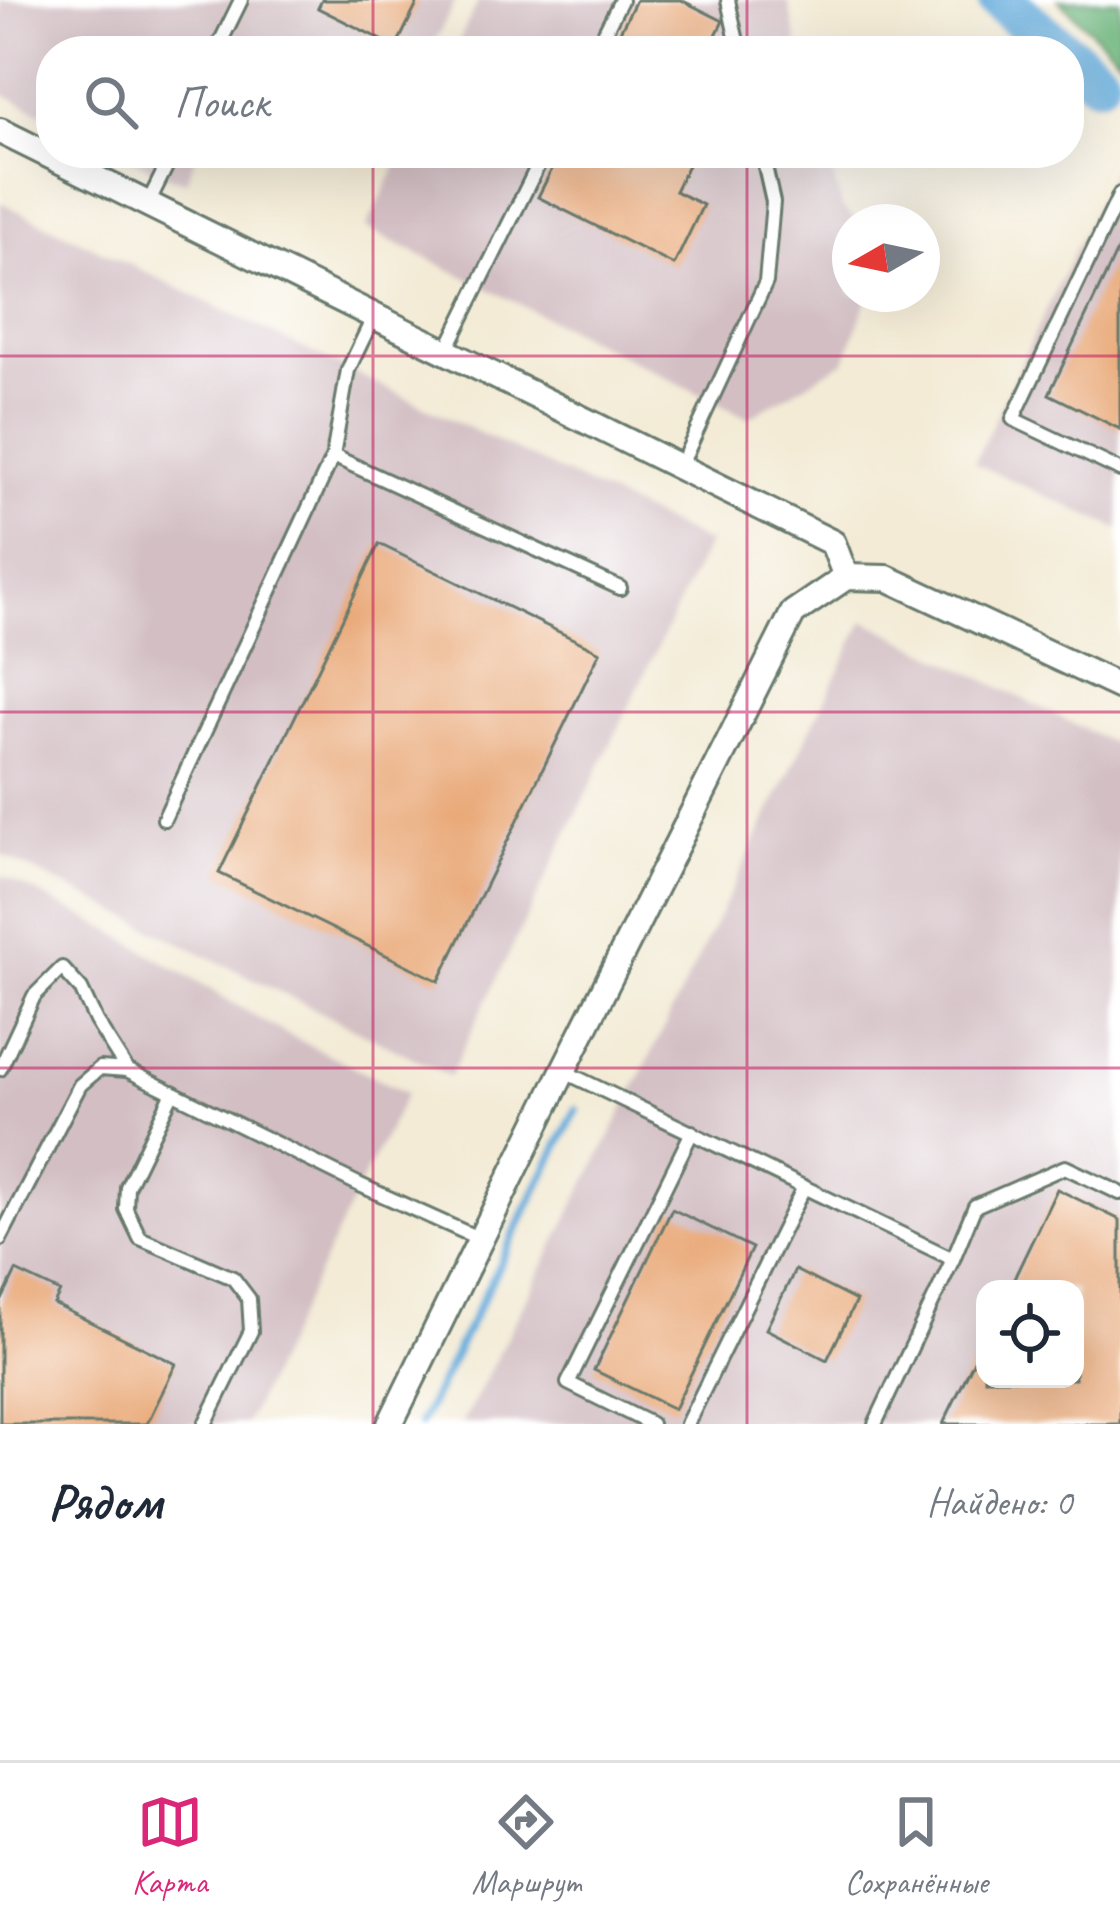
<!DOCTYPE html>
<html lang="ru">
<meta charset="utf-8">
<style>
:root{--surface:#fff;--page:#f2f2f3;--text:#1f2937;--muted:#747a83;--line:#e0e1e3;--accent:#db2777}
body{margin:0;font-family:Caveat,sans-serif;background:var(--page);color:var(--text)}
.controls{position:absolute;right:36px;bottom:36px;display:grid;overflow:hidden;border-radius:24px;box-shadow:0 12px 48px #0002}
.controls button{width:108px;height:108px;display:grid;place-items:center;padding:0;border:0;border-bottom:3px solid var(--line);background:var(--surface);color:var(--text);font:60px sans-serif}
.compass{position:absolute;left:832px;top:204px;width:108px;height:108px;border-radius:50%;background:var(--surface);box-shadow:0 12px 48px #0002;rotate:261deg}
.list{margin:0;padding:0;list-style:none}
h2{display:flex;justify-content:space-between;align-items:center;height:156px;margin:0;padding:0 48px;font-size:51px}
h2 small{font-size:39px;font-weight:400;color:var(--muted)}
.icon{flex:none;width:66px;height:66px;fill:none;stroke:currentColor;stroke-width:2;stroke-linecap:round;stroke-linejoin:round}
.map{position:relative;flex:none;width:1120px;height:1424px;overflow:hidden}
.search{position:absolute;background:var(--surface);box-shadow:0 12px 48px #0002;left:36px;right:36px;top:36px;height:132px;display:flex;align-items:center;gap:30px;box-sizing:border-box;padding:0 42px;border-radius:48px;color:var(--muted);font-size:45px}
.sheet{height:336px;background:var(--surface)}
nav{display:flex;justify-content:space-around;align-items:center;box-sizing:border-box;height:168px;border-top:3px solid var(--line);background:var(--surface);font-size:33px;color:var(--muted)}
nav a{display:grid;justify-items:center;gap:6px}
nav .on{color:var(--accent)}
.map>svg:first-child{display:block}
.industrial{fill:#d2bec3;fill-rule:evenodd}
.forest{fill:#6cb37a;stroke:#467857;stroke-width:3}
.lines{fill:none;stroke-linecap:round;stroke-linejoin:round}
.stream{stroke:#64abdb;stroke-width:8}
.river{stroke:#64abdb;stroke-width:45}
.building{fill:#e9a978}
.lane-casing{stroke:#697a6d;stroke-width:18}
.street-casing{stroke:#697a6d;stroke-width:30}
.lane{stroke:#fff;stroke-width:12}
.street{stroke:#fff;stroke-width:24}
.grid{fill:none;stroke:#c2185b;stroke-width:3;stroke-opacity:0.55}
</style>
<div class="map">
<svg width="1120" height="1424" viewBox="0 0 1120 1424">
<rect width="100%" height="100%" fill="#fff"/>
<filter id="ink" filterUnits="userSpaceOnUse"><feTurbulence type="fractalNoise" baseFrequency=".00833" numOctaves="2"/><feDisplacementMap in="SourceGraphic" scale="24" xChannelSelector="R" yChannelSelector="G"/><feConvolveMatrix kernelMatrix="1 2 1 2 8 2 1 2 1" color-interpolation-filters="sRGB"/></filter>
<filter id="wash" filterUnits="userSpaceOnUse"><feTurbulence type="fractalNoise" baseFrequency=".004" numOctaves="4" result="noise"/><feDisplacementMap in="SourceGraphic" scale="48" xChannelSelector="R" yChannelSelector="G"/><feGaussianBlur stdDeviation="2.7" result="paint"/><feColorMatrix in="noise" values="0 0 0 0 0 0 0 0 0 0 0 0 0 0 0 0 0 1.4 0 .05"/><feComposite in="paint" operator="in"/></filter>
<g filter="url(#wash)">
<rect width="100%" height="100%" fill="#f3ebd6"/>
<g class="industrial">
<path d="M0 0H456L430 51H265L243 41 238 51H51V118L0 92Z"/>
<path d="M479 0H787L800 51H454Z"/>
<path d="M120 153H197L186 181 164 175Z"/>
<path d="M403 153H827L842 207 857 222H850V294H869L845 361 748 418 366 228Z"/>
<path d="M1120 154V530L974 463Z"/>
<path d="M0 202 708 543 450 1076 0 854Z"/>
<path d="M864 620 1120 747V1424H462L628 1101ZM985 1289H1075V1379H985Z"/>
<path d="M0 874 112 931 275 1028 407 1093 360 1185 246 1424H0Z"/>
</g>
<path class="forest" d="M1059 0H1120V59Z"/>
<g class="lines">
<path class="stream" d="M420 1424 576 1110"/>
<g class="river">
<path d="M1000 0 1062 51"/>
<path d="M1069 56 1097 78"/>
</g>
</g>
<g id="blocks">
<g class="building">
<path d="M322 0H419L396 47 318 8Z"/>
<path d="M636 0H681L723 21 712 43 729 51H610Z"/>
<path d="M560 153H694L675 191 703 205 674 265 538 197Z"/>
<path d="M1120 245V429L1049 394Z"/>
<path d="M379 544 600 652 439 981 219 873Z"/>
<path d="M1057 1189 1120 1220V1424H943L985 1338V1379H1075V1289H1009Z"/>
<path d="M672 1209 752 1248 674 1409 594 1370Z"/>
<path d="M795 1270 856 1301 827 1360 766 1329Z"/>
<path d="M16 1271 60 1292 54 1304 176 1364 147 1424H0V1304Z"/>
</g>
</g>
</g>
<g filter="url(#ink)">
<use href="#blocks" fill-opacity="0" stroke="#697a6d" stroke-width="3"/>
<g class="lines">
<defs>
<g id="lane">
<path d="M728 0 739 51"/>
<path d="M216 51 241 0"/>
<path d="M595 51 621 0"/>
<path d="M1120 194 1013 419 1120 470"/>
<path d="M148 203 173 153"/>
<path d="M446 351 544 153"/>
<path d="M333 456 620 588"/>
<path d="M680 467 766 282 773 202 762 153"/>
<path d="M164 819 333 456 348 370 373 318"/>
<path d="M0 1069 34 996 62 968 81 989 96 1021 127 1070"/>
<path d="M563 1071 953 1259"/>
<path d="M173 1092 127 1187 126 1209 140 1238 233 1278 249 1299 251 1331 205 1424"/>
<path d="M0 1239 80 1085 100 1068 127 1070 360 1185 480 1239"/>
<path d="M651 1424 568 1383 692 1132"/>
<path d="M687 1424 804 1187"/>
<path d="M875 1424 953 1259 975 1206 1065 1167 1120 1193"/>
</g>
<g id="street">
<path d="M0 131 833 543 846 577"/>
<path d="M390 1424 563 1071 793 613 846 577 887 578 1120 687"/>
</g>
</defs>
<use href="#lane" class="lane-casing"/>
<use href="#street" class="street-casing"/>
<use href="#lane" class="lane"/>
<use href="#street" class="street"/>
</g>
</g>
<path class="grid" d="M373 0V51M747 0V51M373 153V1424M747 153V1424M0 356H1120M0 712H1120M0 1068H1120"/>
</svg>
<div class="controls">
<button><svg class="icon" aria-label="locate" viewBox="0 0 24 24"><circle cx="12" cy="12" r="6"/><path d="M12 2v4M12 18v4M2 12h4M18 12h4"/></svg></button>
</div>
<svg class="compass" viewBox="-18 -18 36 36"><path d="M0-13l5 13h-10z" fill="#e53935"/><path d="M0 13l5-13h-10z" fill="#747a83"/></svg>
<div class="search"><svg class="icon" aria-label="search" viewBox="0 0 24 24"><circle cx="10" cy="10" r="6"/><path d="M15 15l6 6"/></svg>Поиск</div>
</div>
<section class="sheet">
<h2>Рядом<small>Найдено: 0</small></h2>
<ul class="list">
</ul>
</section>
<nav>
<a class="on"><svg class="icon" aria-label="map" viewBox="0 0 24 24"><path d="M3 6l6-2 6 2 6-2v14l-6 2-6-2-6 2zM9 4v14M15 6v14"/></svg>Карта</a>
<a><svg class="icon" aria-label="directions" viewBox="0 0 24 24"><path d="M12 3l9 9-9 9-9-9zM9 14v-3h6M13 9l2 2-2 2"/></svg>Маршрут</a>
<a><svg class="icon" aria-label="saved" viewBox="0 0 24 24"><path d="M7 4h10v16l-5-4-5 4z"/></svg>Сохранённые</a>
</nav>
